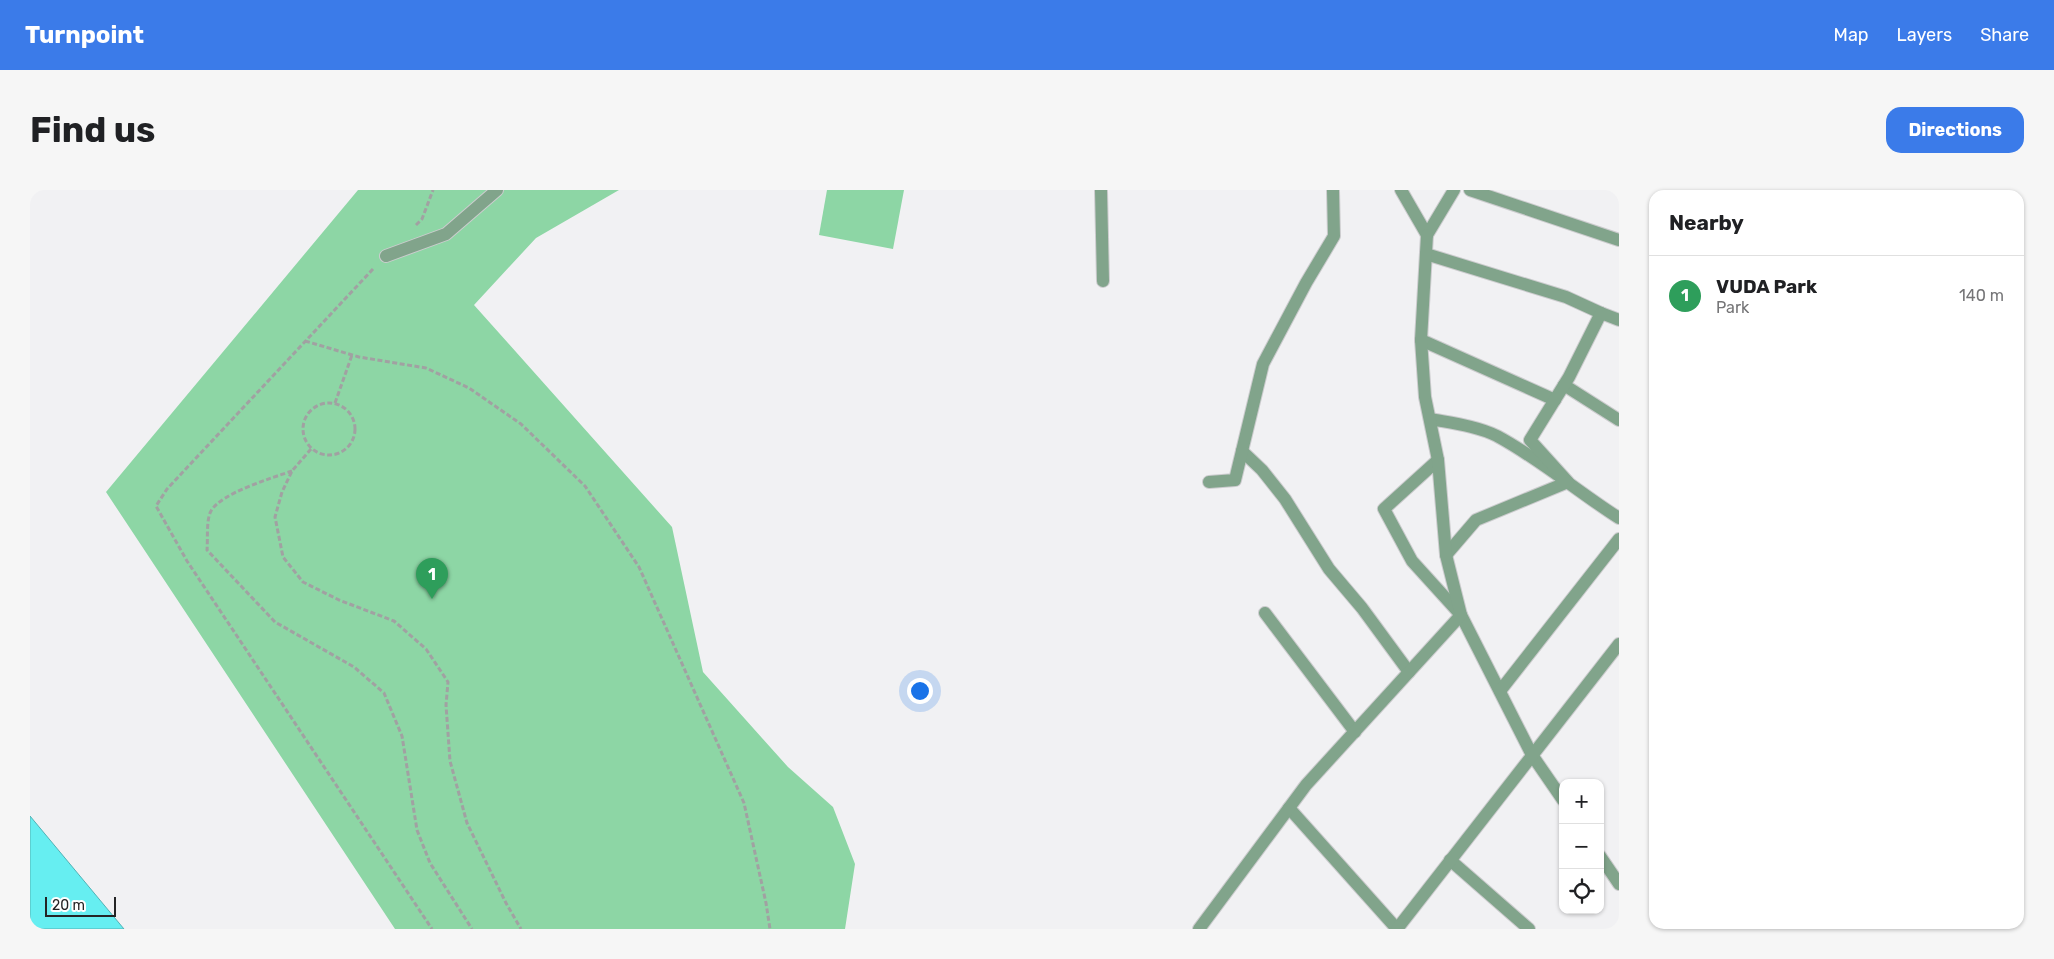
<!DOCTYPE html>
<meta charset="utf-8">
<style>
:root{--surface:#fff;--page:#f6f6f6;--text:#202124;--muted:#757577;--line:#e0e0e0;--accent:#3b7be9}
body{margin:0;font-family:Rubik,sans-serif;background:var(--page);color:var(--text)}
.controls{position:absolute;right:15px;bottom:15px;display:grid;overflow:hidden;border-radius:10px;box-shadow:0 1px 4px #0004}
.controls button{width:45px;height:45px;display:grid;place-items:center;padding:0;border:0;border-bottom:1px solid var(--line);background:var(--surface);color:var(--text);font:25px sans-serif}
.scale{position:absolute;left:15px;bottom:12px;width:71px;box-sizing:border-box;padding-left:5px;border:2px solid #242425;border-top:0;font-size:14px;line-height:18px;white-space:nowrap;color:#242425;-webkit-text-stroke:4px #fff;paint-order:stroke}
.you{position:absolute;left:889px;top:500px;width:18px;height:18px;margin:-12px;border:4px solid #fff;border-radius:50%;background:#1a73e8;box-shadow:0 0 0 8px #1a73e833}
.badge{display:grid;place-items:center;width:32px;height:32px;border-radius:50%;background:var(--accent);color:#fff;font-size:16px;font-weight:700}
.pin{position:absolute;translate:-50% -41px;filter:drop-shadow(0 1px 2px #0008)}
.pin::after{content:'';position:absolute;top:26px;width:18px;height:15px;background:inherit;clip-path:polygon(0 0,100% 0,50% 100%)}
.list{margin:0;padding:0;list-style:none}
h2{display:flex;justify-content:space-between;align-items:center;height:65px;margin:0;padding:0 20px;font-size:21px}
h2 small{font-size:16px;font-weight:400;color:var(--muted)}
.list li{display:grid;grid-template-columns:32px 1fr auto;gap:15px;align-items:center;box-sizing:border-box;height:80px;padding:0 20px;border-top:1px solid var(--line)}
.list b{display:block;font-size:19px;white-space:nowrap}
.list p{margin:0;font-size:16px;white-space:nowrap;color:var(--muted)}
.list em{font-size:16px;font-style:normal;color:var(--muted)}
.icon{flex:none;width:28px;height:28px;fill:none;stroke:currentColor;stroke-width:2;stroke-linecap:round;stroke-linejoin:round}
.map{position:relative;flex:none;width:1589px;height:739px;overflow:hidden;border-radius:15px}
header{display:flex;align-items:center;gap:30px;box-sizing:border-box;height:70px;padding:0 25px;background:var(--accent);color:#fff}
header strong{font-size:24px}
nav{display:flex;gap:28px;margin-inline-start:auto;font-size:18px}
.intro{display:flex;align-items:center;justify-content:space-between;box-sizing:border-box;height:120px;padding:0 30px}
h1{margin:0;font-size:35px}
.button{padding:12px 22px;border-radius:15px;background:var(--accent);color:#fff;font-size:18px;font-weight:700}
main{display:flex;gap:30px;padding:0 30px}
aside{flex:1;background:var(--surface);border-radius:15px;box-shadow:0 1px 4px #0004}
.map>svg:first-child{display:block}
.green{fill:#8dd6a5}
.water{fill:#66eef1;stroke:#52b1b4}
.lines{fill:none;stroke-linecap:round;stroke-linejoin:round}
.lane-casing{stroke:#ccccce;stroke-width:14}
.street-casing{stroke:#ccccce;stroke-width:14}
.path{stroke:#a1a1a2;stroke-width:3;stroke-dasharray:5 2.5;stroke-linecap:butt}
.lane{stroke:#81a48b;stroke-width:12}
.street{stroke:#81a48b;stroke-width:12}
</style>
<header>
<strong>Turnpoint</strong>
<nav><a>Map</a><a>Layers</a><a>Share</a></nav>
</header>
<div class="intro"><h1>Find us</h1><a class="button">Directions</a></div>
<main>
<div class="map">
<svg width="1589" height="739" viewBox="0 0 1589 739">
<rect width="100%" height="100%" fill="#f1f1f3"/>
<g class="green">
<path d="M328 0H589L506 48 444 115 642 337 673 482 758 577 803 617 825 674 815 739H365L76 302Z"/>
<path d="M797 0H874L863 59 789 45Z"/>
</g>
<path class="water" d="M0 626 94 739H0Z"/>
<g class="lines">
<defs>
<path id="lane" d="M356 66 416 44 467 0"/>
<g id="street">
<path d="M1071 0 1073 91"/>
<path d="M1371 0 1397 45 1424 0"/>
<path d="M1440 0 1589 50"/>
<path d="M1396 64 1536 107 1571 123"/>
<path d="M1391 150 1525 210"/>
<path d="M1534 195 1589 230"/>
<path d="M1400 229C1421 233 1447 236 1467 246 1510 269 1548 302 1589 328"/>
<path d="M1212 261 1232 280 1255 309 1299 379 1332 418 1379 482"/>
<path d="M1408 270 1354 319 1382 371 1431 425 1502 565 1533 610"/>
<path d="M1179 292 1205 290 1233 174 1276 93 1304 46 1303 0"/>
<path d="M1416 365 1446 330 1538 292 1500 250 1539 187 1571 123 1589 130"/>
<path d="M1235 423 1325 542"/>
<path d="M1470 501 1589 349"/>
<path d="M1259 618 1367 739"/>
<path d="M1570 666 1589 694"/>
<path d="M1420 670 1499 739"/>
<path d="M1169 739 1276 595 1431 425 1416 365 1408 270 1395 207 1391 150 1397 45"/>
<path d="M1367 739 1589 454"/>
</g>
</defs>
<use href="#lane" class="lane-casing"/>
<use href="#street" class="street-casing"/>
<g class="path">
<path d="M386 35 392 29 403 0"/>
<path d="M343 79 137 299 126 316 157 371 402 739"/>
<path d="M275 151 329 167 396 178 439 198 491 234 555 296 609 377 714 613 736 713 740 739"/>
<circle cx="299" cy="239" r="26"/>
<path d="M305 213 322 165"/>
<path d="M281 259 262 281 252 302 245 327 253 367 273 392 309 410 364 431 396 459 418 492 416 515 420 571 437 633 476 713 491 739"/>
<path d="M262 281C242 288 191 303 181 321 176 330 178 349 177 360L245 432 324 477 354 503 372 546 387 640 400 673 442 739"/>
</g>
<use href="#lane" class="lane"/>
<use href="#street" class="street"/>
</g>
</svg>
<div class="controls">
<button>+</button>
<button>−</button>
<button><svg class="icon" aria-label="locate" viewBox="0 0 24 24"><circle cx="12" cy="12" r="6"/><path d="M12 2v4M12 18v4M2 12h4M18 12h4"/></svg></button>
</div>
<div class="scale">20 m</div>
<div class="you"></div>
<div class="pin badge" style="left:402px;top:409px;background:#2e9e5b">1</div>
</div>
<aside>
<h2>Nearby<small></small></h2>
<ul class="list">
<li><span class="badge" style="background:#2e9e5b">1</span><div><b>VUDA Park</b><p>Park</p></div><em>140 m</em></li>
</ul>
</aside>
</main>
